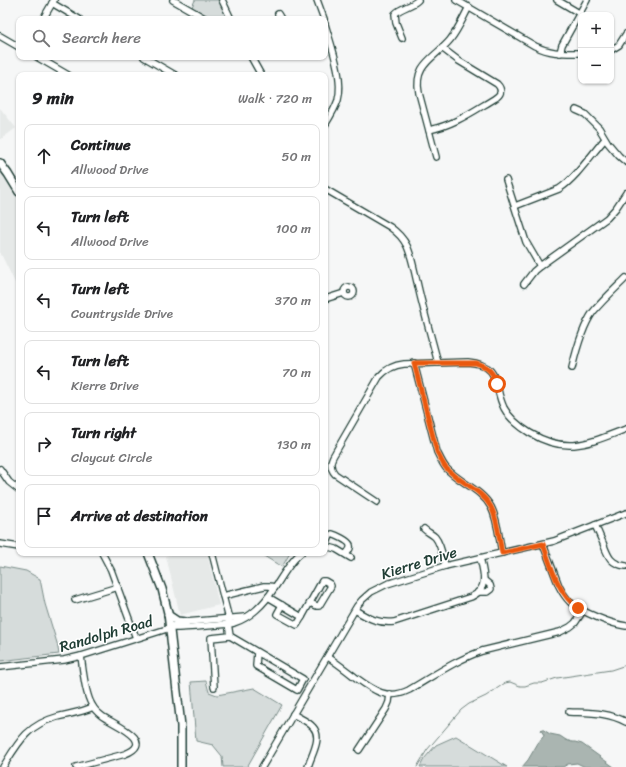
<!DOCTYPE html>
<meta charset="utf-8">
<style>
:root{--surface:#fff;--page:#f2f2f2;--text:#202124;--muted:#757577;--line:#e0e0e0}
body{margin:0;font-family:Sriracha,sans-serif;background:var(--page);color:var(--text)}
.controls{position:absolute;right:12px;top:12px;display:grid;overflow:hidden;border-radius:8px;box-shadow:0 1px 3px #0004}
.controls button{width:36px;height:36px;display:grid;place-items:center;padding:0;border:0;border-bottom:1px solid var(--line);background:var(--surface);color:var(--text);font:20px sans-serif}
.stop{position:absolute;width:12px;height:12px;margin:-9px;border:3px solid #ea580c;border-radius:50%;background:#fff}
.stop.end{background:#ea580c;border-color:#fff;box-shadow:0 1px 4px #0008}
.list{margin:0;padding:0;list-style:none}
h2{display:flex;justify-content:space-between;align-items:center;height:52px;margin:0;padding:0 16px;font-size:17px}
h2 small{font-size:13px;font-weight:400;color:var(--muted)}
.list li{display:grid;grid-template-columns:26px 1fr auto;gap:12px;align-items:center;box-sizing:border-box;height:64px;margin:0 8px 8px;padding:0 8px;border:1px solid var(--line);border-radius:8px}
.list b{display:block;font-size:15px;white-space:nowrap}
.list p{margin:0;font-size:13px;white-space:nowrap;color:var(--muted)}
.list em{font-size:13px;font-style:normal;color:var(--muted)}
.icon{flex:none;width:22px;height:22px;fill:none;stroke:currentColor;stroke-width:2;stroke-linecap:round;stroke-linejoin:round}
.map{position:relative;flex:none;width:626px;height:767px;overflow:hidden}
.search{position:absolute;background:var(--surface);box-shadow:0 1px 3px #0004;left:16px;top:16px;width:312px;height:44px;display:flex;align-items:center;gap:10px;box-sizing:border-box;padding:0 14px;border-radius:8px;color:var(--muted);font-size:15px}
.panel{position:absolute;background:var(--surface);box-shadow:0 1px 3px #0004;left:16px;top:72px;width:312px;height:484px;border-radius:8px}
.map>svg:first-child{display:block}
.built{fill:#e6e9e8}
.green{fill:#d6dcdb;stroke:#7a8c88}
.water{fill:#aab5b1;stroke:#72857f}
.lines{fill:none;stroke-linecap:round;stroke-linejoin:round}
.stream{stroke:#72857f;stroke-width:1}
.minor-casing{stroke:#1f3d34;stroke-width:8}
.major-casing{stroke:#1f3d34;stroke-width:10}
.minor{stroke:#fff;stroke-width:5.5}
.major{stroke:#fff;stroke-width:7}
.route{stroke:#ea580c;stroke-width:5}
.labels{text-anchor:middle;stroke-width:3;stroke-linejoin:round;paint-order:stroke}
.street-label{font-size:15px;fill:#1f3d34;stroke:#fff}
</style>
<div class="map">
<svg width="626" height="767" viewBox="0 0 626 767">
<rect width="100%" height="100%" fill="#f6f7f7"/>
<filter id="ink" filterUnits="userSpaceOnUse"><feTurbulence type="fractalNoise" baseFrequency=".025" numOctaves="2"/><feDisplacementMap in="SourceGraphic" scale="8" xChannelSelector="R" yChannelSelector="G"/><feConvolveMatrix kernelMatrix="1 2 1 2 8 2 1 2 1" color-interpolation-filters="sRGB"/></filter>
<g filter="url(#ink)">
<g class="built">
<path d="M0 108 16 128 0 140Z"/>
<path d="M0 163 19 192V291L2 256 0 255Z"/>
<path d="M174 553H207L219 605 180 615 166 556Z"/>
</g>
<g class="green">
<path d="M195 0H220L229 19H211L192 7Z"/>
<path d="M259 553H290L282 567Z"/>
<path d="M0 566 26 571 40 579 45 604 57 643 59 654 0 661Z"/>
<path d="M206 681 209 692 217 695 254 688 282 705 247 767H223L222 756 213 745 196 741 191 682Z"/>
<path d="M456 736 507 767H420L424 759 436 745Z"/>
</g>
<path class="water" d="M542 729 550 734 560 736 566 740 572 742H575L582 744 614 767H585L577 763 568 764 563 767H522L528 760 538 743 543 737 544 735 541 730Z"/>
<g class="lines">
<path class="stream" d="M417 767 427 750 461 710 469 704 486 696 505 683 510 682 520 686H525L534 683H542L557 678 611 670 626 665"/>
<defs>
<g id="minor">
<path d="M173 0 206 19"/>
<path d="M222 0 231 19"/>
<path d="M317 0 324 19"/>
<path d="M456 0 535 46C551 54 564 53 581 53"/>
<path d="M557 0 579 13"/>
<path d="M52 3 79 19"/>
<path d="M278 14 281 19"/>
<path d="M43 19 54 0"/>
<path d="M325 24C331 45 344 79 338 100 335 109 330 117 325 125"/>
<path d="M0 36 19 47"/>
<path d="M402 38 396 23 395 14C401 7 411 7 418 0"/>
<path d="M611 50 619 45 626 34"/>
<path d="M560 53 562 45 587 0"/>
<path d="M37 57 68 75"/>
<path d="M144 57 175 75"/>
<path d="M251 57 261 75"/>
<path d="M576 110 585 114 599 128 608 143 619 156 626 162"/>
<path d="M429 130C454 125 472 112 494 99 501 95 503 90 497 84L459 61 442 48"/>
<path d="M436 157 419 93C413 64 435 58 450 40 458 30 463 18 469 7"/>
<path d="M506 180 526 242 540 266"/>
<path d="M325 189 390 227C397 232 403 238 407 246 412 257 414 270 417 282 423 309 431 336 438 363"/>
<path d="M515 206 559 189C576 178 591 155 605 139"/>
<path d="M524 284 534 271 540 266 607 218 616 208 626 193"/>
<circle cx="349" cy="292" r="5"/>
<path d="M325 299 344 293"/>
<path d="M414 363 437 452C440 458 442 463 446 468 460 483 481 489 491 507 498 520 499 539 502 553"/>
<path d="M572 368C576 351 583 326 593 312 603 300 615 289 626 278"/>
<path d="M0 469 9 482 19 490"/>
<path d="M377 502 335 474C329 467 330 461 335 453L379 377C386 369 394 365 404 364L468 362C502 365 493 386 504 408 510 419 520 427 530 433 567 455 589 443 626 429"/>
<path d="M595 525C598 531 600 537 603 543 608 556 610 564 626 566"/>
<path d="M424 529C427 532 432 534 435 537 441 544 443 557 445 566"/>
<path d="M0 544 19 547"/>
<path d="M543 544 559 586C562 592 565 597 570 602 581 612 611 624 626 626"/>
<path d="M325 546 336 549 351 558"/>
<path d="M326 546 330 536 332 534C336 535 349 541 350 545 351 548 348 552 346 554"/>
<path d="M102 553 111 570 136 638"/>
<path d="M212 553 223 596 264 586H269L275 587"/>
<path d="M478 592H487L491 589 490 585 484 580"/>
<path d="M223 596 229 619 228 623 230 636 303 679 297 690 256 666 257 652"/>
<path d="M268 597 302 617 322 581H325L330 584 331 586 319 606H317L310 603"/>
<path d="M75 600 118 587"/>
<path d="M282 605 277 614 297 625 302 617"/>
<path d="M355 610C368 618 379 624 394 622L471 597C489 589 484 573 480 558"/>
<path d="M172 628C184 628 195 627 206 626 215 625 225 625 234 623 250 618 264 604 273 590 281 579 290 561 301 553"/>
<path d="M328 657C337 663 346 670 355 677 373 690 387 701 409 690 433 676 456 660 482 651L560 632 570 627 575 623 583 611"/>
<path d="M0 667 64 660 81 656 170 628 177 624 186 622 245 617"/>
<path d="M214 687 211 638 230 636"/>
<path d="M569 712C590 713 608 712 626 722"/>
<path d="M293 714C299 718 308 721 313 727 323 738 311 755 308 767"/>
<path d="M359 750 386 709 389 702 390 694"/>
<path d="M3 767C18 743 27 725 57 717 69 714 82 712 93 707"/>
<path d="M76 767 125 754C158 741 113 724 102 716 98 713 94 709 92 705 85 694 83 670 81 656"/>
<path d="M262 767 357 606 362 600 371 592 387 584 445 566 554 541 626 513"/>
</g>
<g id="major">
<path d="M0 163 8 174 19 192"/>
<path d="M148 553 162 589 168 613 181 726V767"/>
<path d="M168 615 177 621 186 622"/>
</g>
</defs>
<use href="#minor" class="minor-casing"/>
<use href="#major" class="major-casing"/>
<use href="#minor" class="minor"/>
<use href="#major" class="major"/>
</g>
</g>
<g class="lines" filter="url(#ink)">
<path class="route" d="M497 384C494 373 487 366 476 363H414L437 452C440 457 442 463 446 468 460 483 481 489 491 507 498 520 499 539 502 553L543 544C551 566 558 594 578 608"/>
</g>
<g class="labels">
<g class="street-label">
<text transform="translate(419 563) rotate(-17)" y="5">Kierre Drive</text>
<text transform="translate(106 634) rotate(-16)" y="5">Randolph Road</text>
</g>
</g>
</svg>
<div class="controls">
<button>+</button>
<button>−</button>
</div>
<div class="stop" style="left:497px;top:384px"></div>
<div class="stop end" style="left:578px;top:608px"></div>
<div class="search"><svg class="icon" aria-label="search" viewBox="0 0 24 24"><circle cx="10" cy="10" r="6"/><path d="M15 15l6 6"/></svg>Search here</div>
<section class="panel">
<h2>9 min<small>Walk · 720 m</small></h2>
<ul class="list">
<li><svg class="icon" aria-label="ahead" viewBox="0 0 24 24"><path d="M12 20V5M6 11l6-6 6 6"/></svg><div><b>Continue</b><p>Allwood Drive</p></div><em>50 m</em></li>
<li><svg class="icon" aria-label="left" viewBox="0 0 24 24"><path d="M17 20v-9H6M10 6l-5 5 5 5"/></svg><div><b>Turn left</b><p>Allwood Drive</p></div><em>100 m</em></li>
<li><svg class="icon" aria-label="left" viewBox="0 0 24 24"><path d="M17 20v-9H6M10 6l-5 5 5 5"/></svg><div><b>Turn left</b><p>Countryside Drive</p></div><em>370 m</em></li>
<li><svg class="icon" aria-label="left" viewBox="0 0 24 24"><path d="M17 20v-9H6M10 6l-5 5 5 5"/></svg><div><b>Turn left</b><p>Kierre Drive</p></div><em>70 m</em></li>
<li><svg class="icon" aria-label="right" viewBox="0 0 24 24"><path d="M7 20v-9h11M14 6l5 5-5 5"/></svg><div><b>Turn right</b><p>Claycut Circle</p></div><em>130 m</em></li>
<li><svg class="icon" aria-label="arrive" viewBox="0 0 24 24"><path d="M6 21V4h12l-3 4 3 4H6"/></svg><div><b>Arrive at destination</b></div></li>
</ul>
</section>
</div>
